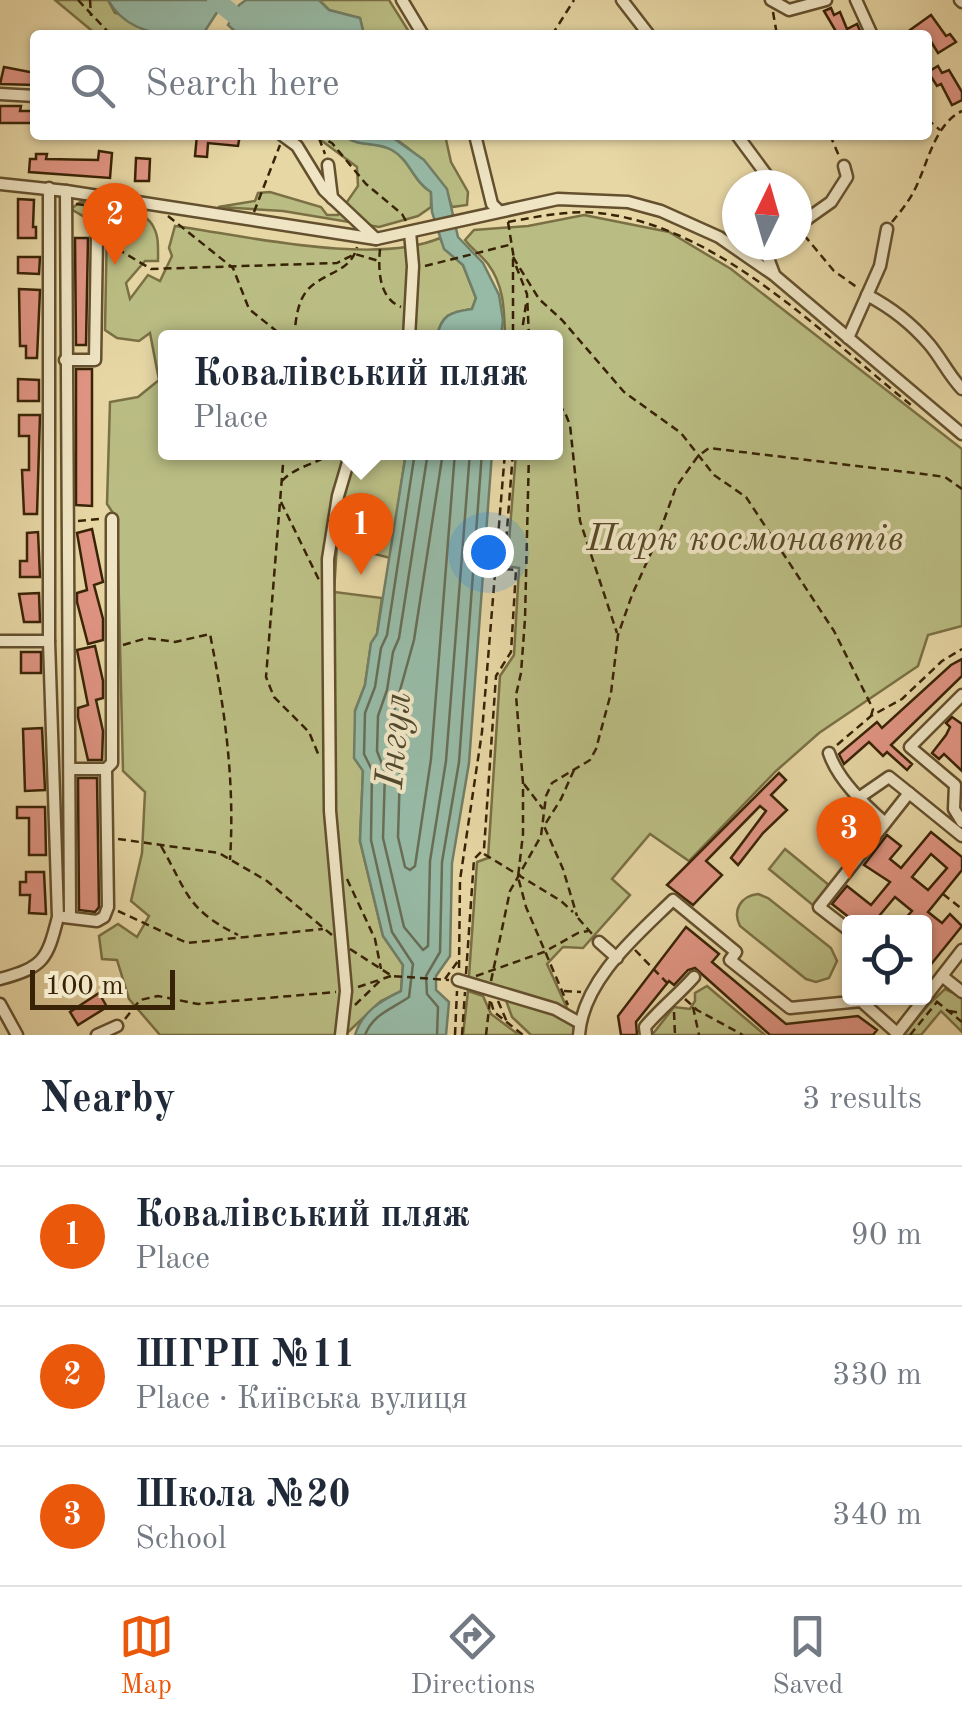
<!DOCTYPE html>
<meta charset="utf-8">
<style>
:root{--surface:#fff;--page:#f6f6f7;--text:#1f2937;--muted:#747a83;--line:#e0e1e3;--accent:#ea580c}
body{margin:0;font-family:"Old Standard TT",serif;background:var(--page);color:var(--text)}
.controls{position:absolute;right:30px;bottom:30px;display:grid;overflow:hidden;border-radius:10px;box-shadow:0 2px 8px #0004}
.controls button{width:90px;height:90px;display:grid;place-items:center;padding:0;border:0;border-bottom:2px solid var(--line);background:var(--surface);color:var(--text);font:50px sans-serif}
.compass{position:absolute;left:722px;top:170px;width:90px;height:90px;border-radius:50%;background:var(--surface);box-shadow:0 2px 8px #0004;rotate:5deg}
.scale{position:absolute;left:30px;bottom:25px;width:145px;box-sizing:border-box;padding-left:10px;border:5px solid #392306;border-top:0;font-size:28px;line-height:35px;white-space:nowrap;color:#392306;-webkit-text-stroke:8px #efe5c4;paint-order:stroke}
.you{position:absolute;left:488px;top:552px;width:35px;height:35px;margin:-25px;border:8px solid #fff;border-radius:50%;background:#1a73e8;box-shadow:0 0 0 15px #1a73e833}
.badge{display:grid;place-items:center;width:65px;height:65px;border-radius:50%;background:var(--accent);color:#fff;font-size:32px;font-weight:700}
.pin{position:absolute;translate:-50% -82px;filter:drop-shadow(0 2px 5px #0008)}
.pin::after{content:'';position:absolute;top:52px;width:35px;height:30px;background:inherit;clip-path:polygon(0 0,100% 0,50% 100%)}
.popup{position:absolute;left:158px;top:330px;width:405px;height:130px;box-sizing:border-box;display:grid;place-content:center;border-radius:10px;background:var(--surface);filter:drop-shadow(0 2px 8px #0005);font-size:32px;white-space:nowrap;color:var(--muted)}
.popup b{font-size:38px;color:var(--text)}
.popup::after{content:'';position:absolute;left:50%;top:100%;margin-left:-20px;border:20px solid transparent;border-top-color:var(--surface)}
.list{margin:0;padding:0;list-style:none}
h2{display:flex;justify-content:space-between;align-items:center;height:130px;margin:0;padding:0 40px;font-size:42px}
h2 small{font-size:32px;font-weight:400;color:var(--muted)}
.list li{display:grid;grid-template-columns:65px 1fr auto;gap:30px;align-items:center;box-sizing:border-box;height:140px;padding:0 40px;border-top:2px solid var(--line)}
.list b{display:block;font-size:38px;white-space:nowrap}
.list p{margin:0;font-size:32px;white-space:nowrap;color:var(--muted)}
.list em{font-size:32px;font-style:normal;color:var(--muted)}
.icon{flex:none;width:55px;height:55px;fill:none;stroke:currentColor;stroke-width:2;stroke-linecap:round;stroke-linejoin:round}
.map{position:relative;flex:none;width:962px;height:1035px;overflow:hidden}
.search{position:absolute;background:var(--surface);box-shadow:0 2px 8px #0004;left:30px;right:30px;top:30px;height:110px;display:flex;align-items:center;gap:25px;box-sizing:border-box;padding:0 35px;border-radius:10px;color:var(--muted);font-size:38px}
.sheet{height:550px;background:var(--surface)}
nav{display:flex;justify-content:space-around;align-items:center;box-sizing:border-box;height:140px;border-top:2px solid var(--line);background:var(--surface);font-size:28px;color:var(--muted)}
nav a{display:grid;justify-items:center;gap:5px}
nav .on{color:var(--accent)}
.map>svg:first-child{display:block}
.green{fill:#babd83;stroke:#7a7044;stroke-width:2.5}
.water{fill:#97baa6;stroke:#717e66;stroke-width:2.5}
.lines{fill:none;stroke-linecap:round;stroke-linejoin:round}
.shore{stroke:#686e56;stroke-width:2.5}
.river{stroke:#97baa6;stroke-width:18}
.building{fill:#e19584;stroke:#392306;stroke-width:2.5;fill-rule:evenodd}
.minor-casing{stroke:#64502e;stroke-width:15}
.path{stroke:#392306;stroke-width:2.5;stroke-dasharray:8 5;stroke-linecap:butt}
.minor{stroke:#efe5c4;stroke-width:10}
.labels{text-anchor:middle;stroke-width:8;stroke-linejoin:round;paint-order:stroke}
.park-label{font-size:38px;font-style:italic;fill:#594a25;stroke:#efe5c4}
.water-label{font-size:40px;font-style:italic;fill:#50492e;stroke:#efe5c4}
</style>
<div class="map">
<svg width="962" height="1035" viewBox="0 0 962 1035">
<rect width="100%" height="100%" fill="#e7d7a5"/>
<filter id="stains"><feTurbulence type="fractalNoise" baseFrequency=".002" numOctaves="4"/><feColorMatrix values="0 0 0 0 .2 0 0 0 0 .09 0 0 0 0 .02 0 0 0 .5 -.17"/></filter>
<radialGradient id="worn" r=".72"><stop offset=".6" stop-color="#630" stop-opacity="0"/><stop offset="1" stop-color="#630" stop-opacity=".3"/></radialGradient>
<g class="green">
<path d="M55 0H108L115 13 203 35H97Z"/>
<path d="M319 0H389L411 35H364L360 18 329 10Z"/>
<path d="M314 135H344C358 147 376 141 392 150 410 160 413 181 431 192V207L418 216 379 227 283 211 218 207 255 201 258 193 270 192 321 207 327 215H338L358 186 357 167Z"/>
<path d="M389 135H445L451 162 468 192 467 205 452 207C443 177 416 151 389 135Z"/>
<path d="M80 202C102 205 144 205 154 228 159 237 158 250 158 261H145L126 283 130 299 148 275 160 281 172 256 169 248 175 226C246 236 375 266 440 238L445 249 463 265 476 298 472 309C450 312 441 315 437 337L166 338V452L406 453 390 558 337 544 334 592 382 598 377 634 371 644 365 685 355 711 363 771 360 841 383 936 403 965 401 992 381 1001 345 1035H160L129 999 117 960 102 959 99 936 118 924 137 937 149 916 131 901 142 853 145 792 123 771 117 519 107 504 110 402 138 397 159 380 150 333 139 341 117 338 105 330 107 223 88 219 71 209Z"/>
<path d="M584 215 669 232 731 269 962 449V626L928 635 918 666 819 733 776 771 689 861 650 834 612 879 630 895 583 948 563 947 547 964 577 1030 576 1035H531L512 1017 503 992 472 982 469 976 477 862 488 858 500 676 514 655 519 568 507 566 516 453 556 452V338L505 337C504 312 505 287 488 264 482 256 472 249 465 240L474 230 528 226Z"/>
<path d="M785 849 830 886 814 906 769 869Z"/>
<path d="M758 894 768 898 831 948 837 961 829 978 816 982 806 979 740 926C732 910 741 896 758 894Z"/>
<path d="M707 986 765 1035H652L674 1007 690 1009 695 1001V993Z"/>
<path d="M945 989 962 997V1032L941 1011 921 1035H903L929 1004Z"/>
<path d="M468 991 483 996 491 1014 519 1035H463Z"/>
</g>
<g class="water">
<path d="M108 0H225L203 34C167 38 127 34 108 0Z"/>
<path d="M246 0H319L329 10 360 18 364 35H239L228 25 239 5Z"/>
<path d="M344 135H389L424 160 447 189 458 237 483 263 499 295 503 320 501 337H437C441 315 450 312 472 309L476 298 463 265 444 249 432 212 431 192C413 181 410 160 392 150 376 141 357 148 344 135Z"/>
<path d="M406 453H492L469 763 452 863 450 956 436 976V990L449 1002 446 1035H355C362 1012 380 1001 401 991L403 965 383 936 360 841 363 771 354 758 355 711 365 685 371 643 377 634Z"/>
</g>
<g class="lines">
<g class="shore">
<path d="M428 452 399 638 393 652 387 690 378 716 377 751 385 772 383 838 404 927 423 950 428 946 430 861 446 761 470 452"/>
<path d="M443 452 414 640 392 719V747L400 771 398 837 405 867 410 870 415 866 431 759 455 452"/>
<path d="M365 1035C373 1014 392 1009 409 997L413 964 392 932 371 840 372 770 364 754 365 713 375 687 381 648 387 635 415 452"/>
<path d="M437 1035 438 1007 427 994 426 976 440 952 442 862 459 762 482 452"/>
</g>
<path class="river" d="M216 0 259 35"/>
</g>
<g class="building">
<path d="M831 8 834 15 840 12 847 29 857 24 862 35H834L837 33 824 11Z"/>
<path d="M931 15 946 36 950 34 956 42 938 53 927 35H903Z"/>
<path d="M938 66 942 73 949 70 962 92V100L952 105 941 84 937 86 928 72Z"/>
<path d="M4 67 35 73V85L0 84Z"/>
<path d="M0 106H21L20 111H35V123H0Z"/>
<path d="M197 135H240L238 146 208 143 207 157 195 156Z"/>
<path d="M99 151 112 153 110 178 29 172 30 159H36V154H47L46 159 98 160Z"/>
<path d="M136 158 150 159 149 181H135Z"/>
<path d="M18 199 34 200 33 227H36V238H18Z"/>
<path d="M75 238H88L86 345H76Z"/>
<path d="M18 257H40L39 274 18 273Z"/>
<path d="M19 289 40 290 37 358H26V346H20Z"/>
<path d="M76 369H92V506L76 505Z"/>
<path d="M18 379 39 380V401H18Z"/>
<path d="M19 415H40L37 514H24L22 470H29V436H19Z"/>
<path d="M92 529 103 582 94 585 103 619V640L88 644 77 602V593L87 590 77 533Z"/>
<path d="M38 532 40 577H20V561H27V533Z"/>
<path d="M39 593 40 622H24L19 594Z"/>
<path d="M95 646 103 681V698L96 700 103 731 102 760H88L78 717V708L88 705 77 650Z"/>
<rect x="21" y="652" width="20" height="21"/>
<path d="M962 659V676L891 745 912 764 907 770 887 752 883 756 869 742 844 764 839 754 877 722 882 728 951 665Z"/>
<path d="M952 717 962 724V771L944 754 939 759 932 753 946 735 950 727 946 723Z"/>
<path d="M42 728 45 790 25 791 23 729Z"/>
<path d="M779 773 786 780 771 795 787 810 763 833 738 865 731 858 766 811 760 806 706 861 722 875 693 905 667 885Z"/>
<path d="M78 778H97L99 907 95 912 79 910Z"/>
<path d="M17 807H45L46 855H29V818H17Z"/>
<path d="M931 832 962 857V870L928 912 942 923 950 914 962 926 924 973V943L929 937 924 934V922H902L912 911 895 897 874 922H855L832 904 847 886 871 905 890 882 864 865 887 835 901 846 890 859 901 868ZM931 854 947 868 928 890 912 877Z"/>
<path d="M26 872H44L46 914 29 913 30 895H20V882H26Z"/>
<path d="M686 927 719 954 712 962 786 1024 858 1016 877 1030 873 1035H770L695 968 688 970 674 985 669 981 636 1022 637 1035H621L618 1016Z"/>
<path d="M99 993 107 1007 78 1025 70 1012Z"/>
</g>
<g class="lines">
<defs>
<g id="minor">
<path d="M402 0 423 35"/>
<path d="M622 0 649 35"/>
<path d="M771 0 789 10 826 0"/>
<path d="M856 0 872 35"/>
<path d="M960 0 962 2"/>
<path d="M0 94 35 96"/>
<path d="M282 135 297 146 324 190 376 239"/>
<path d="M475 135 492 204 498 210"/>
<path d="M737 135 774 185"/>
<path d="M328 165 332 198"/>
<path d="M0 184 66 191 376 239 558 199 628 202 661 211 719 237 774 275 962 434"/>
<path d="M66 191 70 916"/>
<path d="M797 226 831 202 847 177 844 166"/>
<path d="M763 245 774 274"/>
<path d="M867 295C890 307 912 324 929 344 941 358 948 374 962 389"/>
<path d="M409 338 413 266 410 232"/>
<path d="M848 338 880 266 887 229"/>
<path d="M65 360H95L97 236"/>
<path d="M0 641H49"/>
<path d="M962 695 910 747 955 785 954 809 962 822"/>
<path d="M829 753C838 780 864 804 885 823"/>
<path d="M71 769H106"/>
<path d="M860 797 889 777 909 793"/>
<path d="M64 917 97 921 104 917 108 907 106 769 112 763V519"/>
<path d="M850 931 819 907 909 793 962 836"/>
<path d="M599 942 617 958"/>
<path d="M942 976 962 992"/>
<path d="M0 979C44 967 47 960 58 917L49 641V188"/>
<path d="M458 980 555 1009 580 1023"/>
<path d="M0 1004 17 1035"/>
<path d="M97 1035 117 1026"/>
<path d="M341 1035 346 991 330 811 328 559 338 496 351 452"/>
<path d="M579 1035C583 980 636 936 673 900L736 952 730 960 790 1008 861 1001 897 1033"/>
<path d="M646 1035 645 1027C661 1008 678 995 694 977"/>
<path d="M896 1035 962 950"/>
</g>
</defs>
<use href="#minor" class="minor-casing"/>
<g class="path">
<path d="M78 0 111 35"/>
<path d="M90 0 91 16"/>
<path d="M773 12 777 35"/>
<path d="M552 35 574 0"/>
<path d="M927 119 940 130"/>
<path d="M317 135 332 143 366 184 402 214 406 221"/>
<path d="M830 135 839 156"/>
<path d="M319 138 325 154"/>
<path d="M76 204 98 207"/>
<path d="M254 212 280 145"/>
<path d="M168 216 233 268 249 309 285 338"/>
<path d="M508 222C541 216 574 209 607 214 723 231 822 334 911 405"/>
<path d="M508 222 514 259"/>
<path d="M892 222C901 211 910 200 916 187 928 162 935 124 962 111"/>
<path d="M804 235 834 271 858 288"/>
<path d="M106 242 151 269 337 263 355 254 379 261"/>
<path d="M380 249C378 271 379 298 401 307"/>
<path d="M513 257 539 299 562 320 624 392 681 433 714 475 746 497 834 631 873 709 871 716"/>
<path d="M513 259V338"/>
<path d="M425 266 509 245"/>
<path d="M516 266 527 294 529 338"/>
<path d="M294 338C296 319 297 296 314 284 331 271 351 270 357 247"/>
<path d="M521 338 526 304"/>
<path d="M556 408 564 410 570 425 580 521 617 633"/>
<path d="M284 452 266 677 274 697 309 732 319 756"/>
<path d="M529 452 525 619 521 673 516 695 523 783V834L518 877 526 907 568 1005"/>
<path d="M282 481C297 465 316 465 333 452"/>
<path d="M281 502 319 580"/>
<path d="M78 521 100 519"/>
<path d="M123 645 147 638 175 642 210 634C225 710 235 782 230 860"/>
<path d="M837 745 871 716 902 699 942 661 962 649"/>
<path d="M574 770 561 799 544 826 563 869 577 916"/>
<path d="M524 784 543 809"/>
<path d="M118 839 219 853 267 881 332 935"/>
<path d="M161 846C188 893 186 909 238 935"/>
<path d="M484 854 561 901 573 912"/>
<path d="M347 879 375 939 381 969"/>
<path d="M943 894 962 909"/>
<path d="M118 911 187 943 323 929"/>
<path d="M578 918 593 935"/>
<path d="M350 949 392 976 449 980"/>
<path d="M635 950 671 987"/>
<path d="M459 968 460 880 482 732 505 452"/>
<path d="M466 974 474 859 484 849 496 676 511 652 516 570 504 569 513 452"/>
<path d="M476 976 544 952 578 933 588 931"/>
<path d="M445 979 458 961"/>
<path d="M491 981 510 891 541 836 546 796 552 783 590 760 596 749 611 693 618 635 632 595 656 542 676 487 698 456 709 448 923 474 945 477 962 489"/>
<path d="M358 987 382 979"/>
<path d="M564 991 581 992"/>
<path d="M685 999 697 1010 743 1035"/>
<path d="M498 1001 507 1022"/>
<path d="M936 1001 962 1022"/>
<path d="M491 1002 494 1012 523 1035"/>
<path d="M355 1005 382 979 391 976"/>
<path d="M693 1007 699 1035"/>
<path d="M949 1011 962 1013"/>
<path d="M674 1012 675 1035"/>
<path d="M125 1019 140 1000 158 996 198 1004 336 992"/>
<path d="M455 1035 457 991"/>
<path d="M462 1035 465 992"/>
<path d="M486 1035 490 1000"/>
<path d="M910 1035 937 1002"/>
</g>
<use href="#minor" class="minor"/>
</g>
<g class="labels">
<g class="park-label">
<text x="745" y="550">Парк космонавтів</text>
</g>
<g class="water-label">
<text transform="translate(392 740) rotate(-85)" y="14">Інгул</text>
</g>
</g>
<rect width="100%" height="100%" filter="url(#stains)"/>
<rect width="100%" height="100%" fill="url(#worn)"/>
</svg>
<div class="controls">
<button><svg class="icon" aria-label="locate" viewBox="0 0 24 24"><circle cx="12" cy="12" r="6"/><path d="M12 2v4M12 18v4M2 12h4M18 12h4"/></svg></button>
</div>
<svg class="compass" viewBox="-18 -18 36 36"><path d="M0-13l5 13h-10z" fill="#e53935"/><path d="M0 13l5-13h-10z" fill="#747a83"/></svg>
<div class="scale">100 m</div>
<div class="you"></div>
<div class="pin badge" style="left:361px;top:575px">1</div>
<div class="popup"><b>Ковалівський пляж</b>Place</div>
<div class="pin badge" style="left:115px;top:265px">2</div>
<div class="pin badge" style="left:849px;top:879px">3</div>
<div class="search"><svg class="icon" aria-label="search" viewBox="0 0 24 24"><circle cx="10" cy="10" r="6"/><path d="M15 15l6 6"/></svg>Search here</div>
</div>
<section class="sheet">
<h2>Nearby<small>3 results</small></h2>
<ul class="list">
<li><span class="badge">1</span><div><b>Ковалівський пляж</b><p>Place</p></div><em>90 m</em></li>
<li><span class="badge">2</span><div><b>ШГРП №11</b><p>Place · Київська вулиця</p></div><em>330 m</em></li>
<li><span class="badge">3</span><div><b>Школа №20</b><p>School</p></div><em>340 m</em></li>
</ul>
</section>
<nav>
<a class="on"><svg class="icon" aria-label="map" viewBox="0 0 24 24"><path d="M3 6l6-2 6 2 6-2v14l-6 2-6-2-6 2zM9 4v14M15 6v14"/></svg>Map</a>
<a><svg class="icon" aria-label="directions" viewBox="0 0 24 24"><path d="M12 3l9 9-9 9-9-9zM9 14v-3h6M13 9l2 2-2 2"/></svg>Directions</a>
<a><svg class="icon" aria-label="saved" viewBox="0 0 24 24"><path d="M7 4h10v16l-5-4-5 4z"/></svg>Saved</a>
</nav>
